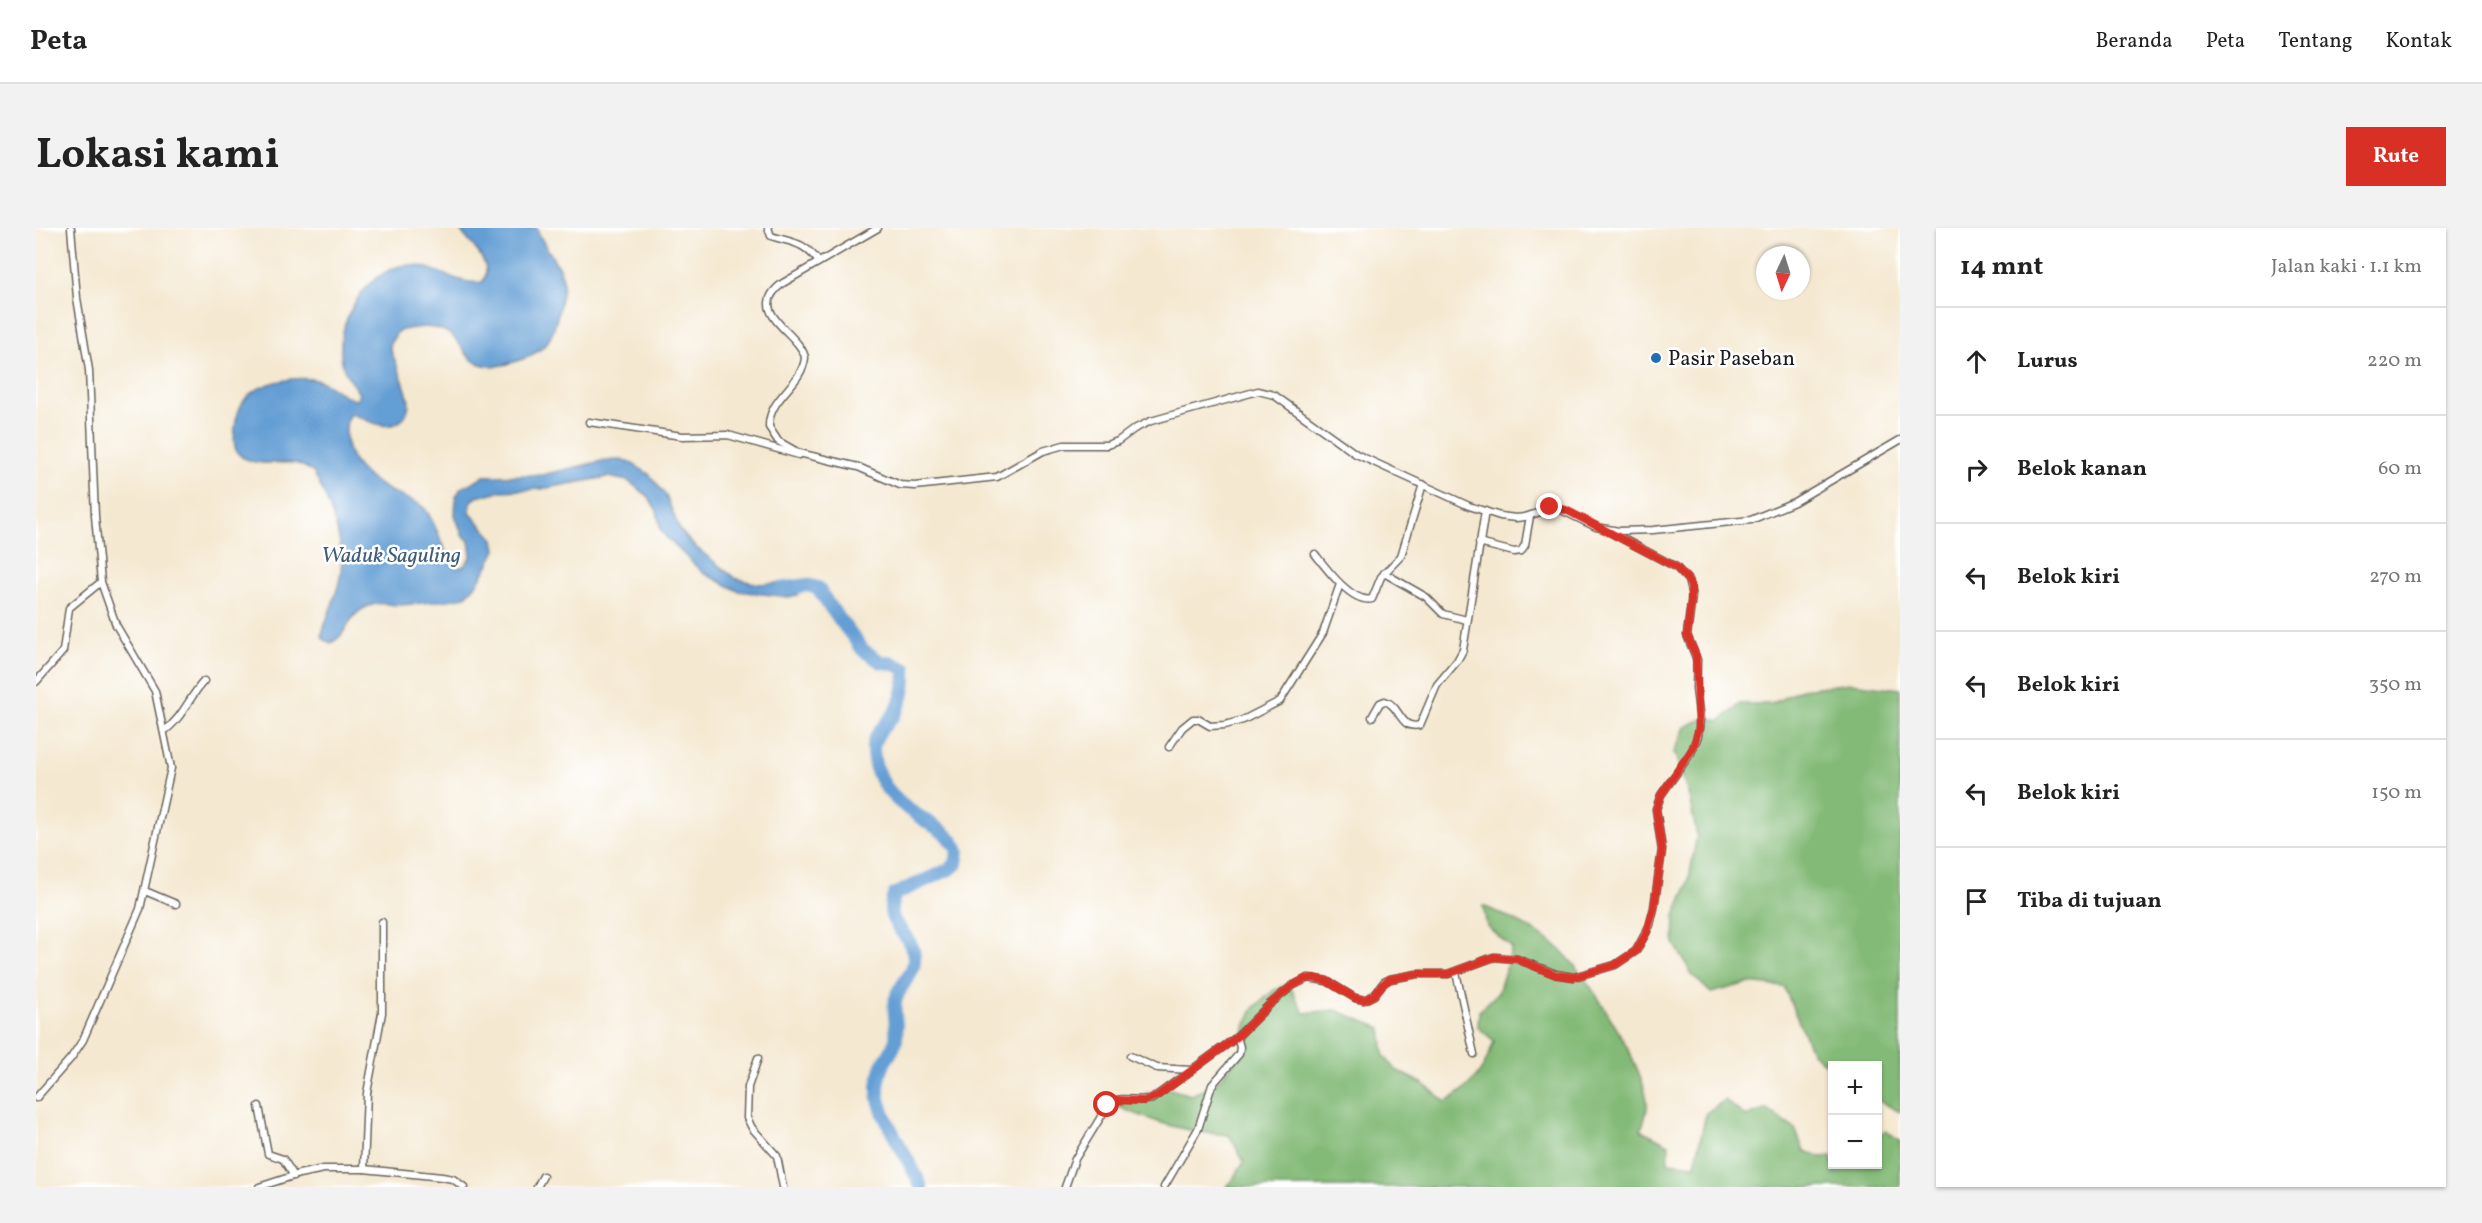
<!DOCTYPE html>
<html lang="id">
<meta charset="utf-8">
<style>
:root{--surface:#fff;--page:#f2f2f2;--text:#222;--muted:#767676;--line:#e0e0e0;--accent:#d93025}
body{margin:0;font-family:Vollkorn,serif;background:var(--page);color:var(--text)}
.controls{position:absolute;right:18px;bottom:18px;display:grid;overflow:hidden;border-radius:0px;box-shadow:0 2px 4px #0004}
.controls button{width:54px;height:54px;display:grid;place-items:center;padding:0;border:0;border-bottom:2px solid var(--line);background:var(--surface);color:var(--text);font:30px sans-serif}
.compass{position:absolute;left:1720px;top:18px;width:54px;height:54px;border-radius:50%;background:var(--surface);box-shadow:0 2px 4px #0004;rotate:184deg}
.stop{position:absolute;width:18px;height:18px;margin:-14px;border:4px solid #d93025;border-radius:50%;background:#fff}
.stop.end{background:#d93025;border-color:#fff;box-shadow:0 2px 6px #0008}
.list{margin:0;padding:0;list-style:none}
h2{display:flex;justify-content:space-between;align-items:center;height:78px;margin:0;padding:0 24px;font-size:26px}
h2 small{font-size:20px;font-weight:400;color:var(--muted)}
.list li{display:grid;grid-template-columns:39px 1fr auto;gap:18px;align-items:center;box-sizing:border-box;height:108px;padding:0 24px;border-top:2px solid var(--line)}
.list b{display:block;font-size:22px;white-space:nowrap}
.list em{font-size:20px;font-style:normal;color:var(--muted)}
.icon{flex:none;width:33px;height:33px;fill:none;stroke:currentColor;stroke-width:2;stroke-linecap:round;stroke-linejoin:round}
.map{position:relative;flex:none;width:1864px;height:959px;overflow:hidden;border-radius:0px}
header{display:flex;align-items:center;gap:36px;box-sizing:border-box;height:84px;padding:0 30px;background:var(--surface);border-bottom:2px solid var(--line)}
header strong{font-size:28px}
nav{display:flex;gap:33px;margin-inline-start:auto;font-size:21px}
.intro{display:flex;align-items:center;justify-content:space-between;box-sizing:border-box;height:144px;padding:0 36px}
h1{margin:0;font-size:42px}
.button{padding:15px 27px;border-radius:0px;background:var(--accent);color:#fff;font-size:21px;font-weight:700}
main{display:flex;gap:36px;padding:0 36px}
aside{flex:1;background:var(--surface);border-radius:0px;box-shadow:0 2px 4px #0004}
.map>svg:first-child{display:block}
.forest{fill:#83ba77;stroke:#506b4a;stroke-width:1.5}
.water{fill:#649ed4;stroke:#405d78;stroke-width:1.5}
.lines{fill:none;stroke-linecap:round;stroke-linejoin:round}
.river{stroke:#649ed4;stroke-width:14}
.street-casing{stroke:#68635b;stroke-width:9}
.street{stroke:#fff;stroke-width:6}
.route{stroke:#d93025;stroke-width:8}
.poi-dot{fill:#1f6fb2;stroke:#fff;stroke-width:2}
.labels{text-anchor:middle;stroke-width:5;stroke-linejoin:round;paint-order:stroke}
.poi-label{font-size:21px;fill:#1c1c1c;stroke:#fff;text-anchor:start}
.water-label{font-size:22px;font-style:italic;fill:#405d78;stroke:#fff}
</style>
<header>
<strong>Peta</strong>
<nav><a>Beranda</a><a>Peta</a><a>Tentang</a><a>Kontak</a></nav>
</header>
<div class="intro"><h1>Lokasi kami</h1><a class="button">Rute</a></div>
<main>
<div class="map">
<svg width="1864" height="959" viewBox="0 0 1864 959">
<rect width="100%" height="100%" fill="#fff"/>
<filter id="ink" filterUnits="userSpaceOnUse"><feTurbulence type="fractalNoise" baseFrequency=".0167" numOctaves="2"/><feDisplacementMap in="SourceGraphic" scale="12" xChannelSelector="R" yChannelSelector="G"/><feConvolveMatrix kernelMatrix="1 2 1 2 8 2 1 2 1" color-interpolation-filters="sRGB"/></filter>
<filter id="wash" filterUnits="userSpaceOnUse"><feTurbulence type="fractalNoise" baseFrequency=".008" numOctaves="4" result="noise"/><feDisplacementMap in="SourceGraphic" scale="24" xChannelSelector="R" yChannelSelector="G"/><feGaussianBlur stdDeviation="1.35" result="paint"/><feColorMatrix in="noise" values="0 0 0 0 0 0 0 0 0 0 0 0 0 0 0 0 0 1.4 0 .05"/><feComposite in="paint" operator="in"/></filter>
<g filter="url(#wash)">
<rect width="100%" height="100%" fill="#f4e8d0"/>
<g class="forest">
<path d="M1815 455 1864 461V884L1842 872V838H1796V841L1776 825 1748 759 1712 755 1675 765 1657 748 1638 715 1639 688 1652 656 1661 607 1653 569 1638 524 1649 499 1670 489 1684 493 1704 476H1736L1765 461Z"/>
<path d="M1447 678C1473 689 1497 700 1520 718 1547 739 1614 845 1611 879 1611 887 1607 895 1605 902L1633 916 1632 934 1659 937 1670 885 1689 872 1710 889 1730 881 1759 901 1768 923 1786 929 1796 928V936H1842V908L1850 902 1864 913V959H1191L1208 934 1193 907C1147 904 1122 895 1080 878L1127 859 1155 867 1179 857 1206 824 1209 798 1217 781 1237 763 1253 756 1268 785 1300 782 1345 800 1348 828 1360 842 1386 855 1410 874C1438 857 1448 844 1458 813L1442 799 1443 783 1462 765 1476 720 1451 698Z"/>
</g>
<path class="water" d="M422 0H501C506 19 525 35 527 53 528 62 525 68 524 76 517 109 514 122 481 133 470 137 456 140 444 136 430 132 426 116 415 107 401 95 378 99 362 103L355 114 354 120C360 136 368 152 372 169 374 176 372 185 367 191 353 205 332 193 316 186L312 188C301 230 330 252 364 268 373 272 382 273 389 281 399 293 407 320 415 335L421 340 428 338 435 328 433 313 426 306 419 287 420 269 425 260 448 248 506 247 566 233 583 232 592 233 613 246 630 268 644 302 657 317 699 350 721 356 758 354 762 357V367L752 369 702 363 667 345 631 310 625 303 621 283 612 268 592 253 572 249 505 261 464 263 441 269 435 274 434 285 458 311 460 322C454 334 440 362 429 368 424 372 369 377 361 377 351 376 343 374 333 378 310 387 313 406 295 415L287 411 286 406C292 385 303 363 305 343 309 312 291 270 277 244 271 240 263 235 256 235 241 234 220 238 206 229 196 222 198 210 199 200 200 189 203 178 210 170 225 153 264 147 284 153 296 157 311 172 320 172L323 166C317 155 308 146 306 134 298 96 330 41 371 37 396 35 420 58 446 54 461 37 432 14 422 0Z"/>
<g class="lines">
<path class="river" d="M745 361 771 357 782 360 792 376 827 422 845 434 856 435 869 441C870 457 867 472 858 486 851 497 837 506 837 521 837 551 857 571 881 587 896 598 915 605 922 623L920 636 914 641 859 666C844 696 876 703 878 728 880 746 862 757 859 774 857 786 862 799 860 811 859 822 849 830 846 840 844 845 843 852 842 858 839 884 875 932 885 959"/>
</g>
</g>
<g filter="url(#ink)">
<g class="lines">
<defs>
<g id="street">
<path d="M732 0 735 8C757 15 767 13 783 34"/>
<path d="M842 0 747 55C707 84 765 105 769 130 766 157 732 170 733 199L742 213 763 225 822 239 864 257 879 258 961 249 1007 223 1028 217H1071L1082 213 1098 201 1115 193 1222 163 1238 167 1320 226 1433 278 1464 288 1480 290 1489 289 1519 279 1560 299 1583 303 1617 302 1715 292 1758 274 1864 212"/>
<path d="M553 194 646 208 692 207 763 227"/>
<path d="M1443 315 1478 324 1485 323 1489 317 1494 288"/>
<path d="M1279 326C1290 340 1316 376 1336 371L1345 349 1365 328 1387 256"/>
<path d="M1348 345 1390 369 1407 386 1431 392"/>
<path d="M0 454 27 423 33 380 65 354"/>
<path d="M1336 489 1344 475 1349 473C1365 478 1363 502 1384 497L1401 457 1421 433 1427 422 1449 283"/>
<path d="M128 503C146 491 153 469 168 453"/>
<path d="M1133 519 1146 500 1157 491H1162L1174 498 1189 497 1207 492 1244 473 1287 405 1304 356"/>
<path d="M109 663 140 676"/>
<path d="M1420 744 1438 826"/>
<path d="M1094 828 1121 840 1155 842"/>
<path d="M722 830 712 859 711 890 716 900 741 928 747 959"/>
<path d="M0 870 35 830 47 812 104 681 135 540 119 463 80 397 65 354 59 288 53 142 41 70 35 0"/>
<path d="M223 878 232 926 247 931 258 948"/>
<path d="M328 941 331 865 346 785V694"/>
<path d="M223 959 263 946 288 941H328L406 949 417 951 428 959"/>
<path d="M501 959 507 948"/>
<path d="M1029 959 1039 931 1074 874C1087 868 1102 874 1116 871L1201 809"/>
<path d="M1128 959 1162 901 1176 857 1203 826 1204 819 1201 809 1234 776 1256 758 1272 750 1291 753 1319 770 1328 772 1338 767 1348 754 1354 751 1381 746H1412L1458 729 1481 731 1520 746 1538 749 1579 737 1600 723 1614 697 1618 680 1626 622 1620 581 1625 567 1655 525 1662 508 1664 492 1660 461 1661 432 1651 407 1656 368 1652 352 1640 339 1574 304"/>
</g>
</defs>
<use href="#street" class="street-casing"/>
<use href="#street" class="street"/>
</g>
</g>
<g class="lines" filter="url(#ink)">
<path class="route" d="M1071 877 1078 872 1108 873 1121 868 1201 809 1234 776 1256 758 1269 751 1278 750 1291 753 1319 770 1328 772 1338 767 1346 757 1354 751 1381 746H1412L1458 729 1481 731 1520 747 1538 749 1579 737 1600 723 1611 704 1618 680 1626 622 1620 581 1625 567 1657 520 1663 500 1660 428 1651 407 1655 373V359L1652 352 1640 339 1530 282 1514 279"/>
</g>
<circle class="poi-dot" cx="1620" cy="130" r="6"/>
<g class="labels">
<g class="poi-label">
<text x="1632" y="137">Pasir Paseban</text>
</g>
<g class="water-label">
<text x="355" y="334">Waduk Saguling</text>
</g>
</g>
</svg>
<div class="controls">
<button>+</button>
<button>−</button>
</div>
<svg class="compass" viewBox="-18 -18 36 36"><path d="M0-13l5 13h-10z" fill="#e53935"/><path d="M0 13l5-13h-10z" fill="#767676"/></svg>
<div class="stop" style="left:1071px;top:877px"></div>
<div class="stop end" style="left:1514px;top:279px"></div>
</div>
<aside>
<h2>14 mnt<small>Jalan kaki · 1.1 km</small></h2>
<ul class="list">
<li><svg class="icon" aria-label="ahead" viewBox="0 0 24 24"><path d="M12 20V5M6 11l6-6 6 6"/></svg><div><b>Lurus</b></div><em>220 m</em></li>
<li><svg class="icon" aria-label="right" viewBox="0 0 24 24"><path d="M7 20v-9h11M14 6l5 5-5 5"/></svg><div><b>Belok kanan</b></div><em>60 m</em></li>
<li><svg class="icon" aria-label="left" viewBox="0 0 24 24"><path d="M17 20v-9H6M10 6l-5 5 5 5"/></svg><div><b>Belok kiri</b></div><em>270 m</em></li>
<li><svg class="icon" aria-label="left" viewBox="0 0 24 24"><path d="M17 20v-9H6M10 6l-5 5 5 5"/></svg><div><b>Belok kiri</b></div><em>350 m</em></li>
<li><svg class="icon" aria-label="left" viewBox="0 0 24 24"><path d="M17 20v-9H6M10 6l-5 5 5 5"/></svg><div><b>Belok kiri</b></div><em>150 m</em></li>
<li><svg class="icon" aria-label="arrive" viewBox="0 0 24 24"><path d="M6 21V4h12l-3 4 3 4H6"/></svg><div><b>Tiba di tujuan</b></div></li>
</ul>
</aside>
</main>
